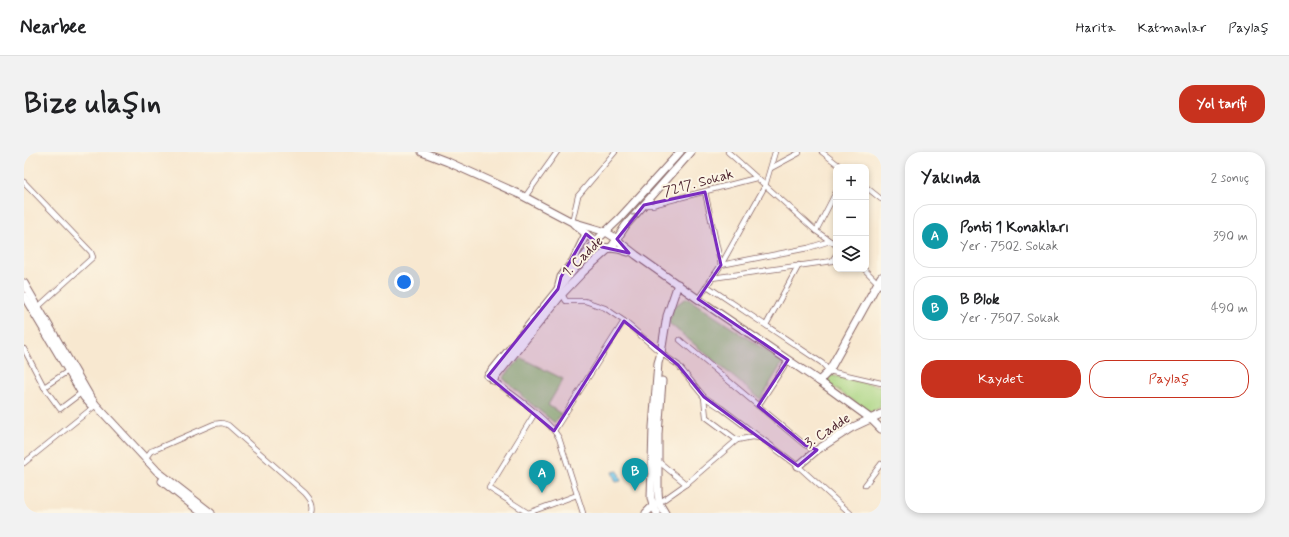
<!DOCTYPE html>
<html lang="tr">
<meta charset="utf-8">
<style>
:root{--surface:#fff;--page:#f2f2f2;--text:#202124;--muted:#757577;--line:#e0e0e0;--accent:#c8321e}
body{margin:0;font-family:Mynerve,sans-serif;background:var(--page);color:var(--text)}
.controls{position:absolute;right:12px;top:12px;display:grid;overflow:hidden;border-radius:8px;box-shadow:0 2px 6px #0003}
.controls button{width:36px;height:36px;display:grid;place-items:center;padding:0;border:0;border-bottom:1px solid var(--line);background:var(--surface);color:var(--text);font:20px sans-serif}
.you{position:absolute;left:380px;top:130px;width:14px;height:14px;margin:-10px;border:3px solid #fff;border-radius:50%;background:#1a73e8;box-shadow:0 0 0 6px #1a73e833}
.badge{display:grid;place-items:center;width:26px;height:26px;border-radius:50%;background:var(--accent);color:#fff;font-size:13px;font-weight:700}
.pin{position:absolute;translate:-50% -33px;filter:drop-shadow(0 1px 2px #0008)}
.pin::after{content:'';position:absolute;top:21px;width:14px;height:12px;background:inherit;clip-path:polygon(0 0,100% 0,50% 100%)}
.list{margin:0;padding:0;list-style:none}
h2{display:flex;justify-content:space-between;align-items:center;height:52px;margin:0;padding:0 16px;font-size:17px}
h2 small{font-size:13px;font-weight:400;color:var(--muted)}
.list li{display:grid;grid-template-columns:26px 1fr auto;gap:12px;align-items:center;box-sizing:border-box;height:64px;margin:0 8px 8px;padding:0 8px;border:1px solid var(--line);border-radius:16px}
.list b{display:block;font-size:15px;white-space:nowrap}
.list p{margin:0;font-size:13px;white-space:nowrap;color:var(--muted)}
.list em{font-size:13px;font-style:normal;color:var(--muted)}
.actions{display:flex;gap:8px;padding:12px 16px}
.actions a{flex:1;padding:9px 0;border:1px solid var(--accent);border-radius:16px;text-align:center;font-size:14px;color:var(--accent)}
.actions .main{background:var(--accent);color:#fff}
.icon{flex:none;width:22px;height:22px;fill:none;stroke:currentColor;stroke-width:2;stroke-linecap:round;stroke-linejoin:round}
.map{position:relative;flex:none;width:857px;height:361px;overflow:hidden;border-radius:16px}
header{display:flex;align-items:center;gap:24px;box-sizing:border-box;height:56px;padding:0 20px;background:var(--surface);border-bottom:1px solid var(--line)}
header strong{font-size:19px}
nav{display:flex;gap:22px;margin-inline-start:auto;font-size:14px}
.intro{display:flex;align-items:center;justify-content:space-between;box-sizing:border-box;height:96px;padding:0 24px}
h1{margin:0;font-size:28px}
.button{padding:10px 18px;border-radius:16px;background:var(--accent);color:#fff;font-size:14px;font-weight:700}
main{display:flex;gap:24px;padding:0 24px}
aside{flex:1;background:var(--surface);border-radius:16px;box-shadow:0 2px 6px #0003}
.map>svg:first-child{display:block}
.green{fill:#a8d481;stroke:#797a56}
.water{fill:#6cc4e9;stroke:#5b728a}
.lines{fill:none;stroke-linecap:round;stroke-linejoin:round}
.street-casing{stroke:#876565;stroke-width:6}
.secondary-casing{stroke:#876565;stroke-width:9}
.primary-casing{stroke:#876565;stroke-width:9}
.street{stroke:#fff;stroke-width:4.5}
.secondary{stroke:#fff;stroke-width:7}
.primary{stroke:#fff;stroke-width:7}
.oneway{stroke:#ae9aa0}
.marked{fill:#7b2cbf;fill-opacity:0.2;stroke:#7b2cbf;stroke-width:3;stroke-linejoin:round}
.labels{text-anchor:middle;stroke-width:4;stroke-linejoin:round;paint-order:stroke}
.street-label{font-size:14px;fill:#4a1f2b;stroke:#fcf5e5}
</style>
<header>
<strong>Nearbee</strong>
<nav><a>Harita</a><a>Katmanlar</a><a>Paylaş</a></nav>
</header>
<div class="intro"><h1>Bize ulaşın</h1><a class="button">Yol tarifi</a></div>
<main>
<div class="map">
<svg width="857" height="361" viewBox="0 0 857 361">
<rect width="100%" height="100%" fill="#fcf5e5"/>
<filter id="ink" filterUnits="userSpaceOnUse"><feTurbulence type="fractalNoise" baseFrequency=".025" numOctaves="2"/><feDisplacementMap in="SourceGraphic" scale="8" xChannelSelector="R" yChannelSelector="G"/><feConvolveMatrix kernelMatrix="1 2 1 2 8 2 1 2 1" color-interpolation-filters="sRGB"/></filter>
<filter id="wash" filterUnits="userSpaceOnUse"><feTurbulence type="fractalNoise" baseFrequency=".012" numOctaves="4" result="noise"/><feDisplacementMap in="SourceGraphic" scale="16" xChannelSelector="R" yChannelSelector="G"/><feGaussianBlur stdDeviation="0.9" result="paint"/><feColorMatrix in="noise" values="0 0 0 0 0 0 0 0 0 0 0 0 0 0 0 0 0 1.4 0 .05"/><feComposite in="paint" operator="in"/></filter>
<g filter="url(#wash)">
<rect width="100%" height="100%" fill="#f8e8d0"/>
<g class="green">
<path d="M663 146 759 210 736 247 645 171 650 154Z"/>
<path d="M497 206 539 227 524 253 537 262 531 271 506 251 479 226Z"/>
<path d="M806 223 857 234V255L846 261 802 230Z"/>
</g>
<path class="water" d="M594 319 597 329 592 330 588 320Z"/>
</g>
<g filter="url(#ink)">
<g class="lines">
<defs>
<g id="street">
<path d="M704 0 792 79 812 93"/>
<path d="M798 0 817 15"/>
<path d="M747 16 775 1V0"/>
<path d="M0 30 67 100 69 105 14 155"/>
<path d="M842 35 857 47"/>
<path d="M681 40 697 113 784 96 806 89"/>
<path d="M501 45 533 0"/>
<path d="M620 53H628L732 26"/>
<path d="M548 70 554 44 591 0"/>
<path d="M792 79 812 40"/>
<path d="M840 117 857 134"/>
<path d="M688 126 808 109 812 103"/>
<path d="M683 134 798 211 805 219 857 231"/>
<path d="M538 142 542 149H561L581 156 600 169 637 201 654 213 680 245 697 256 774 314 826 361"/>
<path d="M674 147 697 113 741 34 751 0"/>
<path d="M742 173 775 113"/>
<path d="M656 188 781 293 793 298"/>
<path d="M0 197 20 235 36 257 57 241"/>
<path d="M467 227C487 241 523 266 535 286L559 361"/>
<path d="M20 235 44 219"/>
<path d="M680 245 682 265 713 288"/>
<path d="M734 254 764 208"/>
<path d="M530 279 600 169"/>
<path d="M121 307 127 299 130 298 190 272 198 271 204 273 281 341C287 348 290 352 288 361"/>
<path d="M634 309 662 332"/>
<path d="M0 311 72 253"/>
<path d="M841 333 857 312"/>
<path d="M635 351 662 332 713 288 728 285 736 286"/>
<path d="M504 361 465 336 511 261"/>
<path d="M504 361 553 343"/>
</g>
<g id="secondary">
<path d="M0 131 65 243 72 253 133 319 187 361"/>
<path d="M0 144 60 245 67 253"/>
<path d="M464 224 576 85 595 67 656 0"/>
<path d="M469 228 538 142 559 120 589 93 602 73 667 0"/>
<path d="M638 229 634 282V339L635 351 641 361"/>
<path d="M795 229 805 219 857 125"/>
<path d="M774 314 793 298 827 276 857 262"/>
<path d="M138 329 178 361"/>
<path d="M622 361 631 352"/>
<path d="M633 361 629 354 627 346 629 275 634 211 637 201 643 164 654 132"/>
</g>
<g id="primary">
<path d="M398 0 424 10 495 42 548 70 582 80 593 87 598 92 612 103 674 147 795 229 847 267 857 277"/>
<path d="M550 72 578 95 594 97 604 100"/>
<path d="M534 137 537 125 549 109 562 82"/>
</g>
</defs>
<use href="#street" class="street-casing"/>
<use href="#secondary" class="secondary-casing"/>
<use href="#primary" class="primary-casing"/>
<use href="#street" class="street"/>
<use href="#secondary" class="secondary"/>
<use href="#primary" class="primary"/>
</g>
<defs><path id="oneway-shaft" d="M-6 0H5M1.5-3L5.5 0L1.5 3" fill="none" stroke-width="1.6" stroke-linecap="round" stroke-linejoin="round"/></defs>
<use class="oneway" href="#oneway-shaft" transform="translate(609 66) rotate(-48)"/>
</g>
<path class="marked" d="M681 40 697 113 674 147 764 208 734 254 781 293 793 298 774 314 680 245 654 213 600 169 530 279 464 224 534 137 537 125 562 82 578 95 605 101 593 87 620 53Z"/>
<g class="labels">
<g class="street-label">
<text transform="translate(674 30) rotate(-15)" y="5">7217. Sokak</text>
<text transform="translate(558 104) rotate(-44)" y="5">1. Cadde</text>
<text transform="translate(803 278) rotate(-33)" y="5">3. Cadde</text>
</g>
</g>
</svg>
<div class="controls">
<button>+</button>
<button>−</button>
<button><svg class="icon" aria-label="layers" viewBox="0 0 24 24"><path d="M12 4l9 5-9 5-9-5zM3 14l9 5 9-5"/></svg></button>
</div>
<div class="you"></div>
<div class="pin badge" style="left:518px;top:341px;background:#0f9aa8">A</div>
<div class="pin badge" style="left:611px;top:339px;background:#0f9aa8">B</div>
</div>
<aside>
<h2>Yakında<small>2 sonuç</small></h2>
<ul class="list">
<li><span class="badge" style="background:#0f9aa8">A</span><div><b>Ponti 1 Konakları</b><p>Yer · 7502. Sokak</p></div><em>390 m</em></li>
<li><span class="badge" style="background:#0f9aa8">B</span><div><b>B Blok</b><p>Yer · 7507. Sokak</p></div><em>490 m</em></li>
</ul>
<div class="actions"><a class="main">Kaydet</a><a>Paylaş</a></div>
</aside>
</main>
